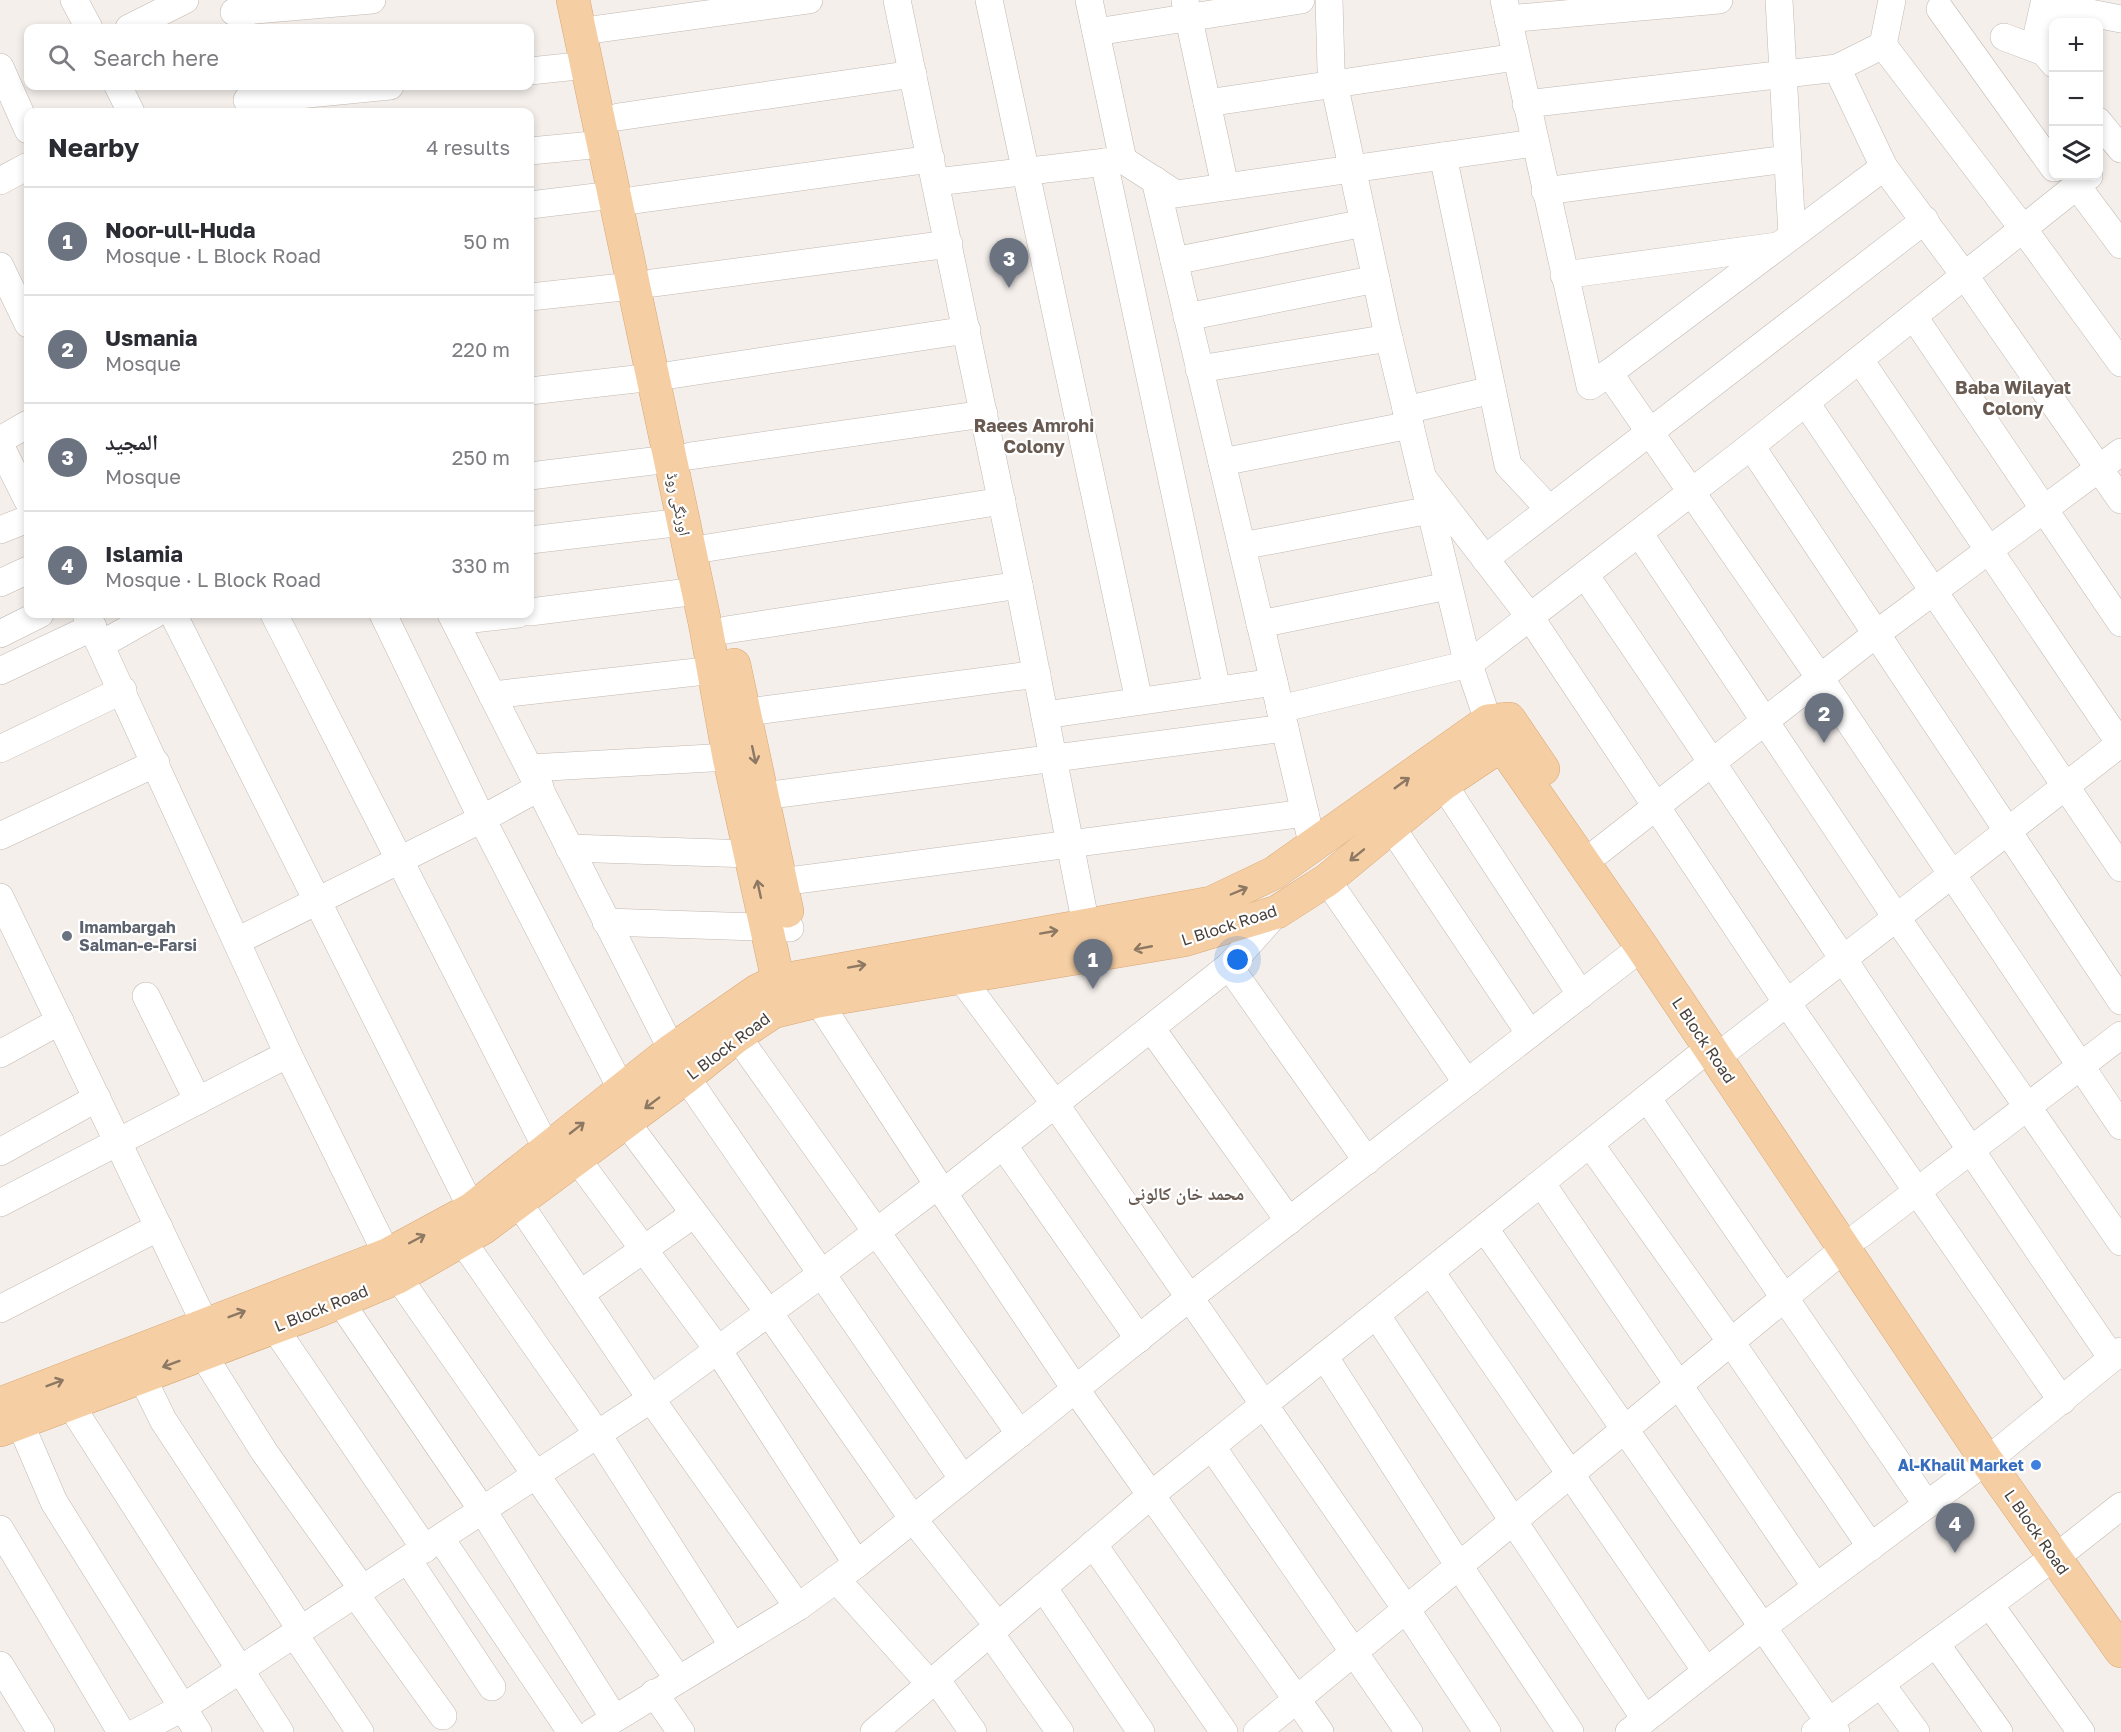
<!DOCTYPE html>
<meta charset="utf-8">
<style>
:root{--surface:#fff;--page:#f2f2f3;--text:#2b2b33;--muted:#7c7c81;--line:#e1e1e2;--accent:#7c3aed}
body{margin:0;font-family:"Golos Text","Noto Naskh Arabic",sans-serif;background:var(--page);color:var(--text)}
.controls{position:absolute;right:18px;top:18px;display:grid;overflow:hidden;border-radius:12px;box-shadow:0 3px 9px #0003}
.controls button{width:54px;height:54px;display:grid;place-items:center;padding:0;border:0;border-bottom:2px solid var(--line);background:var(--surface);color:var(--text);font:30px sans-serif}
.you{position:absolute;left:1238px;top:960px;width:21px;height:21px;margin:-15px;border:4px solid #fff;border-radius:50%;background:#1a73e8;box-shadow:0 0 0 9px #1a73e833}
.badge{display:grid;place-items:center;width:39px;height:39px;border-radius:50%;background:var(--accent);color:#fff;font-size:20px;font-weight:700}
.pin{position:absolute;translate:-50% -50px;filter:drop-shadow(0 2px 3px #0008)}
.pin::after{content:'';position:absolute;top:32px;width:21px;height:18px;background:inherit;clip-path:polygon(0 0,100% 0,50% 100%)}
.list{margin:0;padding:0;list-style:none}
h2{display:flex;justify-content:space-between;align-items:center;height:78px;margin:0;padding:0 24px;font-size:26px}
h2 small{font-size:20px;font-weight:400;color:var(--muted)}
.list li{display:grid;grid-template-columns:39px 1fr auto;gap:18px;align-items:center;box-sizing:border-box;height:108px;padding:0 24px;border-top:2px solid var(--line)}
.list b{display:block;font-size:22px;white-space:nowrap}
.list p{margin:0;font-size:20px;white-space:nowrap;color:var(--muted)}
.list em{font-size:20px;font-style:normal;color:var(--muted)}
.icon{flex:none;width:33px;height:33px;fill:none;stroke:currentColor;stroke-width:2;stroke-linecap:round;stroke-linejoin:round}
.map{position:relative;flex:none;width:2121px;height:1732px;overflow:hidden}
.search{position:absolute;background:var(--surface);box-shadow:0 3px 9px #0003;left:24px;top:24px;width:510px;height:66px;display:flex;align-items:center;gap:15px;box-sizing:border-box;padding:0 21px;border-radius:12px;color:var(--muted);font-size:22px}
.panel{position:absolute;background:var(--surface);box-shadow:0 3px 9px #0003;left:24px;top:108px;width:510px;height:510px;border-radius:12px}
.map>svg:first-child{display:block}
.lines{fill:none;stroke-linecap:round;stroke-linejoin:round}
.minor-casing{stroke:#c2b8b1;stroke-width:28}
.major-casing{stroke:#d9a774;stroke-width:34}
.minor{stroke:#fff;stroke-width:27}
.major{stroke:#f5cea3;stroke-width:33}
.oneway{stroke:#8d7863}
.worship-dot{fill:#6b7280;stroke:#fff;stroke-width:2}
.shop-dot{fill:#3f7fe0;stroke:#fff;stroke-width:2}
.labels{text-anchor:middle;stroke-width:4.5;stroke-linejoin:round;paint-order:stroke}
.street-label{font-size:16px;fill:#473f39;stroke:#fff}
.worship-label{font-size:16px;font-weight:bold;fill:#5b616d;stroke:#fff;text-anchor:start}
.shop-label{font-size:16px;font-weight:bold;fill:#366cbe;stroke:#fff;text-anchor:end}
.neighbourhood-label{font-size:18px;font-weight:bold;fill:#695b52;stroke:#fff}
</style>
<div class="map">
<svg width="2121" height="1732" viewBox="0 0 2121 1732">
<rect width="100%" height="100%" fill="#f4efeb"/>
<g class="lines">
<defs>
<g id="minor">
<path d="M74 0 89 28"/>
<path d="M897 0 1019 585 1086 925"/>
<path d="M989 0 1139 701"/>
<path d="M1089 0 1123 160"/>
<path d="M1329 0 1331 69 1386 326 1465 653 1495 741"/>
<path d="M1504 0 1590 386 1609 373"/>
<path d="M1779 0 1792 235"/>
<path d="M1185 1 1225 186"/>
<path d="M1940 9 2054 168"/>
<path d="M234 12 372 0"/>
<path d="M1508 19 1719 0"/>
<path d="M129 28 185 0"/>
<path d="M598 29 809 0"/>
<path d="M1096 32 1301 0"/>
<path d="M2004 37 2044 52 2054 64"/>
<path d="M1883 45 2024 230 2121 363"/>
<path d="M2034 48 2044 4 2121 19"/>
<path d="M0 67 28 130"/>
<path d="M1837 68 1884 167"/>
<path d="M530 71 587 65"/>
<path d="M118 86 131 112"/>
<path d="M247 100 390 86"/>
<path d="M1207 103 1516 57"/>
<path d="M1526 104 1837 68 1883 45 1892 0"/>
<path d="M618 117 913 74"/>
<path d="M2098 121 2121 149"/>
<path d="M530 151 603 144"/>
<path d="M1443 156 1508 465 1549 509"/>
<path d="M1104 162 1217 690"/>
<path d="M1155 180 1313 847"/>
<path d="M0 181 28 166"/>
<path d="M936 182 1123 160 1176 194 1534 143"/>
<path d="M2077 186 2121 245"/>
<path d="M1545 191 1787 159"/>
<path d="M635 200 931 159"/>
<path d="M530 205 613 195"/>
<path d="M1174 261 1364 223"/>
<path d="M0 266 28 324"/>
<path d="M1564 275 1777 246"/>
<path d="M653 283 949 244"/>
<path d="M530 297 632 286"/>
<path d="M1187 317 1376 279"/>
<path d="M1914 317 2121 623"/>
<path d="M1860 360 2121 745"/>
<path d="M1199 369 1389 338"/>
<path d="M671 375 967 330"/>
<path d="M530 391 653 377"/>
<path d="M1806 403 2121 868"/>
<path d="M1406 410 1492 390"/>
<path d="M0 440 28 424"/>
<path d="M0 445 28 501"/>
<path d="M1751 446 2121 1001"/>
<path d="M690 456 984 414"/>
<path d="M1222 462 1410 425"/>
<path d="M530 476 669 459"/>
<path d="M1423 478 1530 617 1787 1003 2062 1401"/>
<path d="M2121 500 1965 276 1884 167 1609 373 1820 678 2121 1126"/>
<path d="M0 530 28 519"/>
<path d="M1639 533 1896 917 2121 1242"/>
<path d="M530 540 683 522"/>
<path d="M1242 546 1430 510"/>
<path d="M707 548 1002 501"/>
<path d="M1485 559 1925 220"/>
<path d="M1585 575C1763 834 1933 1099 2112 1358"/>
<path d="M0 583 28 570"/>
<path d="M530 612 697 591"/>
<path d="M86 614 288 1054 398 1277 678 1679"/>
<path d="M173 614 472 1209"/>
<path d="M274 614 548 1151"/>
<path d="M383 614 482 819 623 1092"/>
<path d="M451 614 672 1050"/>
<path d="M455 621 518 614"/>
<path d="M1260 624 1448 586"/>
<path d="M726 630 1019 585"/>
<path d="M0 634 40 614"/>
<path d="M102 644 155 614"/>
<path d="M0 671 93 627"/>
<path d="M492 695 714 670"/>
<path d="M1280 709 1469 664 1751 446 2089 176"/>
<path d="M725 715 1037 674"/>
<path d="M1045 715 1274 682"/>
<path d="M0 749 123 690"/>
<path d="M530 768 729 757"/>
<path d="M1443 784 1581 995"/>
<path d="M763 796 1285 728"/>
<path d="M1392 828 1530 1034"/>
<path d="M0 836 156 763"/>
<path d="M569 848 751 854"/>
<path d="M1598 852 1876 634 2121 452"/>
<path d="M1327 880 1467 1083"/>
<path d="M781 882 1305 813"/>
<path d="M0 897 206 1326"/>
<path d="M606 922 790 928"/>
<path d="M237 941 482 819 540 787"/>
<path d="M1229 966 1367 1161"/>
<path d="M961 978 1055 1104 1406 1609 1487 1732"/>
<path d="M146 996 198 1101"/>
<path d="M818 1001 938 1185 1076 1390 1320 1732"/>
<path d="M1151 1028 1289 1221"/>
<path d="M737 1036 1020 1434"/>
<path d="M1730 1047 2121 743"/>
<path d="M0 1054 60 1021"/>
<path d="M686 1077 963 1479"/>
<path d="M1647 1098 1927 1505"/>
<path d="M626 1122 769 1313 913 1519 998 1626"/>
<path d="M1590 1144 1731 1342 1871 1547"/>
<path d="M1003 1145 1139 1339"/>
<path d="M0 1152 97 1098"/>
<path d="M577 1159 718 1350 857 1564"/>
<path d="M1542 1184 1816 1587"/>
<path d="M943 1193 1229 966 1277 912"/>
<path d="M518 1202 651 1399 798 1607"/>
<path d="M0 1203 288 1054"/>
<path d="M1485 1229 1836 1732"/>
<path d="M1860 1235 2121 1035"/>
<path d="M463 1242 598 1435 733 1646"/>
<path d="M1431 1272 1706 1671"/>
<path d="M580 1294 694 1214"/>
<path d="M339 1300 483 1511 614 1718"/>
<path d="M0 1309 159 1227"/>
<path d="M1377 1316 1645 1719"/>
<path d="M274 1327 425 1549"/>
<path d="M202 1353 265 1453 363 1590"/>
<path d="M1324 1356 1459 1566 1570 1732"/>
<path d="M141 1375 163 1420 301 1630"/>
<path d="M70 1404 280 1732"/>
<path d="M20 1423 54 1502 198 1732"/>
<path d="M1212 1447 1409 1732"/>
<path d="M0 1529 121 1732"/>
<path d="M441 1539 571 1732"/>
<path d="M1093 1544 1224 1732"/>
<path d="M2069 1547 2121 1506"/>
<path d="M408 1560 492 1687"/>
<path d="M836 1579 930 1684"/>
<path d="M1043 1587 1141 1732"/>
<path d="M356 1595 443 1716"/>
<path d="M1990 1605 2081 1732"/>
<path d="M990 1633 1060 1732"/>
<path d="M295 1635 360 1732"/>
<path d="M1936 1644 1999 1732"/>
<path d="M0 1665 41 1732"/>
<path d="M936 1679 973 1732"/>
<path d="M1881 1684 1916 1732"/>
<path d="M654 1693 681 1732"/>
<path d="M137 1732 182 1708 651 1399 820 1275 938 1185"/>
<path d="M593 1732 798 1607 857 1564 1189 1298 1642 947"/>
<path d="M874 1732 1151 1495 1708 1049"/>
<path d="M1257 1732 1845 1248"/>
<path d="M1629 1732 1764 1626 1999 1451 2121 1351"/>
<path d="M1815 1732 2054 1557"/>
</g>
<g id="major">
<path d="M573 0 706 628 729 757 783 1003"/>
<path d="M734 665 787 911"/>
<path d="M0 1404 387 1255 472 1209 672 1050 757 991 777 981 1211 903 1274 873 1488 721 1509 719 1543 769"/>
<path d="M0 1430 320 1310 398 1277 483 1228 686 1077 737 1036 773 1012 818 1001 1184 940 1277 912 1327 880 1443 784 1497 748 1506 751 1642 947 1986 1460 2121 1651"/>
</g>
</defs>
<use href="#minor" class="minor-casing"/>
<use href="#major" class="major-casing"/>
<use href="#minor" class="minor"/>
<use href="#major" class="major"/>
</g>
<defs><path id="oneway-shaft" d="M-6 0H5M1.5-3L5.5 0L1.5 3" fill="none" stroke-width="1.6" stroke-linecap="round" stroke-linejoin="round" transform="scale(1.5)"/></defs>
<g class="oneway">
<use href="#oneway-shaft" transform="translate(754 755) rotate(78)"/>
<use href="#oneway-shaft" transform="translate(1402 783) rotate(-36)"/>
<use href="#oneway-shaft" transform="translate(1357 855) rotate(141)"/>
<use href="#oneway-shaft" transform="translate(759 889) rotate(-102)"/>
<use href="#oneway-shaft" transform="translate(1239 891) rotate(-23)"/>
<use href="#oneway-shaft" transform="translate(1049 932) rotate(-10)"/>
<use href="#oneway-shaft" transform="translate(1143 948) rotate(169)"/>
<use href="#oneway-shaft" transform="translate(857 966) rotate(-10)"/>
<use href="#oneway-shaft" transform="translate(652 1103) rotate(143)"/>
<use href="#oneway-shaft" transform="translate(577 1128) rotate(-38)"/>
<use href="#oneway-shaft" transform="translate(417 1239) rotate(-28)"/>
<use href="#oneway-shaft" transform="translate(237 1314) rotate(-21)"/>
<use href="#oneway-shaft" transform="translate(171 1364) rotate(160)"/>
<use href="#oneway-shaft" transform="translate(55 1383) rotate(-21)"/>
</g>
<circle class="worship-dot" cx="67" cy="936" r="6"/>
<circle class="shop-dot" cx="2036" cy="1465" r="6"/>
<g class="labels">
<g class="street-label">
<text transform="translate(679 504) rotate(78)" y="6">اورنگی روڈ</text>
<text transform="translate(1229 925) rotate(-18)" y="6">L Block Road</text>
<text transform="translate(1704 1040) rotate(56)" y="6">L Block Road</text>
<text transform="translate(728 1046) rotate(-37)" y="6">L Block Road</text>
<text transform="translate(321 1308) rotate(-22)" y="6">L Block Road</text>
<text transform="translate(2037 1532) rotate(55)" y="6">L Block Road</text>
</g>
<g class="worship-label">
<text x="79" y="933">Imambargah<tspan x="79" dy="18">Salman-e-Farsi</tspan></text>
</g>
<g class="shop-label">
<text x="2024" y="1471">Al-Khalil Market</text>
</g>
<g class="neighbourhood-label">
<text x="2013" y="394">Baba Wilayat<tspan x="2013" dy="21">Colony</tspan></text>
<text x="1034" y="432">Raees Amrohi<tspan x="1034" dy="21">Colony</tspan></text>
<text x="1186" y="1200">محمد خان کالونی</text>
</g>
</g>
</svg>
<div class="controls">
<button>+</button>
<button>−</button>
<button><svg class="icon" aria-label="layers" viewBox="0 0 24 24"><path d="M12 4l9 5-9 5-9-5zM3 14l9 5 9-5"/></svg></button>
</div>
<div class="you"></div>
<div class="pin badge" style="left:1093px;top:989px;background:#6b7280">1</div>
<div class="pin badge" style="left:1824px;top:743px;background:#6b7280">2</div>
<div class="pin badge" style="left:1009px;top:288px;background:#6b7280">3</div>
<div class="pin badge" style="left:1955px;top:1553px;background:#6b7280">4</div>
<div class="search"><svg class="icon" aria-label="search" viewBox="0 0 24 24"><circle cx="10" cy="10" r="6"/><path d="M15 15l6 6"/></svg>Search here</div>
<section class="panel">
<h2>Nearby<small>4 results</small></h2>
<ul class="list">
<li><span class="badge" style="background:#6b7280">1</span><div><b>Noor-ull-Huda</b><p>Mosque · L Block Road</p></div><em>50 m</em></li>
<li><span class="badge" style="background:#6b7280">2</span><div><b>Usmania</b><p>Mosque</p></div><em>220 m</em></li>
<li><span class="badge" style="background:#6b7280">3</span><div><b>المجید</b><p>Mosque</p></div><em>250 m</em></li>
<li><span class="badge" style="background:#6b7280">4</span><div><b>Islamia</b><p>Mosque · L Block Road</p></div><em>330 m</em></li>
</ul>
</section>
</div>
